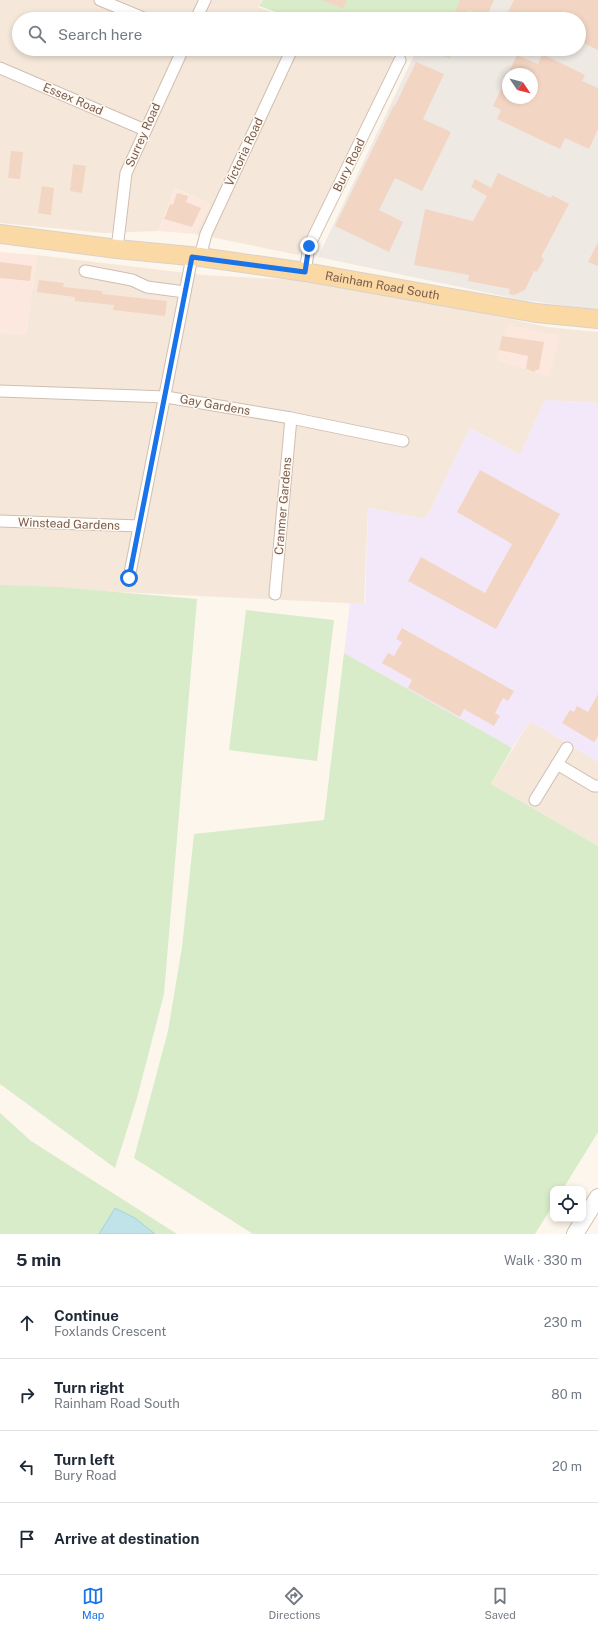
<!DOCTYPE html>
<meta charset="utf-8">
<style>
:root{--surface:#fff;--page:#f6f6f7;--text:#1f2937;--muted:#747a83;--line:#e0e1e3;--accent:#1a73e8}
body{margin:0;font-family:"Public Sans",sans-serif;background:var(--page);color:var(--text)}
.controls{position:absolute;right:12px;bottom:12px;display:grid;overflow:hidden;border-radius:8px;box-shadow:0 2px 6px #0003}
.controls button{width:36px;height:36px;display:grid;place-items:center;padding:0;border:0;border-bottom:1px solid var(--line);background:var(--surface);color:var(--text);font:20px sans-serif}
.compass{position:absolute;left:502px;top:68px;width:36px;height:36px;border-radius:50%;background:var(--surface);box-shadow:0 2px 6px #0003;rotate:125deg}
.stop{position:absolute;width:12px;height:12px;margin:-9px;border:3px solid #1a73e8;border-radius:50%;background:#fff}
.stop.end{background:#1a73e8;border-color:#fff;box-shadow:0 1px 4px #0008}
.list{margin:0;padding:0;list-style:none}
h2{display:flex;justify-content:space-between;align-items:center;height:52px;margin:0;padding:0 16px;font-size:17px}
h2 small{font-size:13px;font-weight:400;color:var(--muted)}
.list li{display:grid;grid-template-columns:26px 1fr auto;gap:12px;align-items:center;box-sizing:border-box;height:72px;padding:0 16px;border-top:1px solid var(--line)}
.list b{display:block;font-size:15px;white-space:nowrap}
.list p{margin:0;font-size:13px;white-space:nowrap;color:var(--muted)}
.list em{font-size:13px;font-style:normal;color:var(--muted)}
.icon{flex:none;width:22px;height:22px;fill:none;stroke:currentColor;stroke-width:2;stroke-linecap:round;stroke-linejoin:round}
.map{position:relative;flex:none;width:598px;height:1234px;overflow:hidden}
.search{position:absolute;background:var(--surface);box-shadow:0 2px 6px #0003;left:12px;right:12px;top:12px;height:44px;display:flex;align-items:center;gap:10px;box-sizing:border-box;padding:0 14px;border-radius:22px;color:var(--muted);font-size:15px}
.sheet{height:340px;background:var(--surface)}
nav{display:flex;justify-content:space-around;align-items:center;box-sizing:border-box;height:56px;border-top:1px solid var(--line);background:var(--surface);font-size:11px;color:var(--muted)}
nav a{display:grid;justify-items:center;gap:2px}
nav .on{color:var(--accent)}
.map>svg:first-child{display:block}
.residential{fill:#f5e8da}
.commercial{fill:#fde8e0}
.industrial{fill:#efe9e4;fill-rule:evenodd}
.education{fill:#f3e8fa}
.green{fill:#d8ecc9}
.water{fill:#bfe3e8;stroke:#a5d3da}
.building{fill:#f3d5c3;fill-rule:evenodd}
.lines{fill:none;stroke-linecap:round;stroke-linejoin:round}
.street-casing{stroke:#d1beb0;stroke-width:13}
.secondary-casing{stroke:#d6c0b0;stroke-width:18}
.primary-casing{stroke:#dad1cd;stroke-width:20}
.street{stroke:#fff;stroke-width:11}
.secondary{stroke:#fff;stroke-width:16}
.primary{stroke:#fbd9a5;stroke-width:18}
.route{stroke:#1a73e8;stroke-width:5}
.labels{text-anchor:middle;stroke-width:3;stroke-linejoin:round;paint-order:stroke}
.street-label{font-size:12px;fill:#7a5c4d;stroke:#fffaf3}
</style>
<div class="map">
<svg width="598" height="1234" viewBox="0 0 598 1234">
<rect width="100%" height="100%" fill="#fdf6ec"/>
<g class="residential">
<path d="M0 0H262L258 7 290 19H19V49H371L396 58 299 255 195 234 210 204 175 188 158 231 104 233 0 223Z"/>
<path d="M37 255 203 275 335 282 548 327 598 332V403L545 400 520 455 470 428 426 519 368 508 364 604 0 586V333L26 334Z"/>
<path d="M530 721 598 762V846L491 784Z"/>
</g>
<g class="commercial">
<path d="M175 188 210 204 195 234 158 231Z"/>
<path d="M0 252 37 255 26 335 0 333Z"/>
<path d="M508 325 560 336 549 377 497 360 502 336H505Z"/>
</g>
<path class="industrial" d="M479 0H598V310L522 300 318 257 417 49H425L450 59 455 49H579V19H469ZM508 74H532V98H508Z"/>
<path class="education" d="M545 400 598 403V762L530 721 512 748 344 654 350 603 365 604 368 508 426 519 470 428 520 455Z"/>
<g class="green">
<path d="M263 0H479L469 19H295L259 6Z"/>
<path d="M425 49H455L450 59Z"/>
<path d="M0 585 59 587 197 599 164 994 137 1098 115 1168 0 1084Z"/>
<path d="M246 610 334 620 317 761 229 750Z"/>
<path d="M344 653 512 748 491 784 598 846V1132L563 1189H553V1205L535 1234H253L134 1158 168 1031 182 947 194 834 324 820Z"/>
<path d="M0 1113 31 1141 177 1234H0Z"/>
</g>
<path class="water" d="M115 1208 135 1218 155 1234H99Z"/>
<g class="building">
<path d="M322 0H347L343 9Z"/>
<path d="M460 0H494L486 18 468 9 463 19H452Z"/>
<path d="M514 0H598V50L579 41V19H518L507 14Z"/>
<path d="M542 54 585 75 582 81 598 88V129L589 149 565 138 560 149 497 119 501 110 493 106 517 55 538 64ZM508 74H532V98H508Z"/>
<path d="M416 62 444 74 423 119 451 132 422 191 395 178 379 210 403 222 389 252 335 226 394 105 395 106Z"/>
<path d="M11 151 23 152 20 179 8 178Z"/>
<path d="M73 164 86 166 82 193 70 191Z"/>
<path d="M498 173 551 198 552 195 569 204 541 257 544 259 537 272 534 271 525 290 514 295 509 294 510 289 468 281 469 275 414 265 425 209 473 221 487 196 471 187 475 179 491 188Z"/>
<path d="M42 186 54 188 51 215 38 213Z"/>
<path d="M177 193 188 196 186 202 201 208 192 227 164 219 170 204 173 205Z"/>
<path d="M598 242V266L588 262Z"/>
<path d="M0 262 32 266 30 281 0 278Z"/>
<path d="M39 280 64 283 63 287 102 291V294L167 301 165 316 113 310 114 305 75 301V297L37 292Z"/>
<path d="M502 336 544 342 539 370H535V372L526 369 528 356 499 350Z"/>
<path d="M480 470 560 514 496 629 408 581 421 557 485 593 512 544 457 512Z"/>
<path d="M402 628 514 691 508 701 503 698 495 713 500 716 494 726 464 709 460 717 408 688 412 680 382 663 388 653 394 656 402 642 396 639Z"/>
<path d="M598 694V736L594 742 562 723 570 710 574 712 577 706 588 712Z"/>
</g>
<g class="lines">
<defs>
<g id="street">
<path d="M100 0 146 19"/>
<path d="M196 19 205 0"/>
<path d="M0 68 145 130"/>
<path d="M117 249 126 173 183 49"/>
<path d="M200 257 206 234 292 49"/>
<path d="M85 271 132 280 147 287 185 292"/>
<path d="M305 272 309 246 400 60"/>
<path d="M0 391 166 397 291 418 403 441"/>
<path d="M0 521 139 526"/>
<path d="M129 578 192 257"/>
<path d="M275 594 291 418"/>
<path d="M557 764 594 786H598"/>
<path d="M535 800 567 748"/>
</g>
<path id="secondary" d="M575 1234 598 1197"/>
<g id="primary">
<path id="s1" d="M0 234 117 249 200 257 305 272 536 313 598 319"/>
</g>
</defs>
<use href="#street" class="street-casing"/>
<use href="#secondary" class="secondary-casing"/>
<use href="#primary" class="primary-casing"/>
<use href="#street" class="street"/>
<use href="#secondary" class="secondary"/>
<use href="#primary" class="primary"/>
</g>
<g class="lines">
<path class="route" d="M129 578 192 257 305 272 309 246"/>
</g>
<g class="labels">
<g class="street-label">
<text transform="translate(73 99) rotate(23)" y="4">Essex Road</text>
<text transform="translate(143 135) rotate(-66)" y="4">Surrey Road</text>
<text transform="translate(244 152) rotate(-65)" y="4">Victoria Road</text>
<text transform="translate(349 165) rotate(-64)" y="4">Bury Road</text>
<text dy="4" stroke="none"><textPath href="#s1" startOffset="386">Rainham Road South</textPath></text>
<text transform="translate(215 405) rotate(10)" y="4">Gay Gardens</text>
<text transform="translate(283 506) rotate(-85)" y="4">Cranmer Gardens</text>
<text transform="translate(69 524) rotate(2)" y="4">Winstead Gardens</text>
</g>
</g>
</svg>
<div class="controls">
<button><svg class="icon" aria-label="locate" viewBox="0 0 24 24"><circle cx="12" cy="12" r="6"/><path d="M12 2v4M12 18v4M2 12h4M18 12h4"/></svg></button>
</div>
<svg class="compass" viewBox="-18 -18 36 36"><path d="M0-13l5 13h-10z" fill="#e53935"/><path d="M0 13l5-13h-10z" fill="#747a83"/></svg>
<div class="stop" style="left:129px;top:578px"></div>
<div class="stop end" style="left:309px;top:246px"></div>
<div class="search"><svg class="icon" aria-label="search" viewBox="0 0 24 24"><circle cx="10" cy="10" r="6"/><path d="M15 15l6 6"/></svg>Search here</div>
</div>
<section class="sheet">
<h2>5 min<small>Walk · 330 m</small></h2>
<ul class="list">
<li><svg class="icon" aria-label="ahead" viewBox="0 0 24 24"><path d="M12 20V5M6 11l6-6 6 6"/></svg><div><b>Continue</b><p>Foxlands Crescent</p></div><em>230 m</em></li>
<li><svg class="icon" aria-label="right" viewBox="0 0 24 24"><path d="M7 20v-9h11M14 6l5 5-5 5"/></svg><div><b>Turn right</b><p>Rainham Road South</p></div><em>80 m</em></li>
<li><svg class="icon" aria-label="left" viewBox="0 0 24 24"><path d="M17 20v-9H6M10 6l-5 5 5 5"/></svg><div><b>Turn left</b><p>Bury Road</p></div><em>20 m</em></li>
<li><svg class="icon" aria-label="arrive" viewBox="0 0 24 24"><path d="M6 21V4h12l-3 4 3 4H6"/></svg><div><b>Arrive at destination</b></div></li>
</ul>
</section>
<nav>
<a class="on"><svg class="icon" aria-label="map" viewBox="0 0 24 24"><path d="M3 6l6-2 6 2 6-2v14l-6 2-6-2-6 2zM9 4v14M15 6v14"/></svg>Map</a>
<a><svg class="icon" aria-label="directions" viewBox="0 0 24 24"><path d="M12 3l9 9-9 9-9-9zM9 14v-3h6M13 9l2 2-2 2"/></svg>Directions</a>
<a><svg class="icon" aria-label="saved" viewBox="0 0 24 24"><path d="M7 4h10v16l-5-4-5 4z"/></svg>Saved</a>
</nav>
